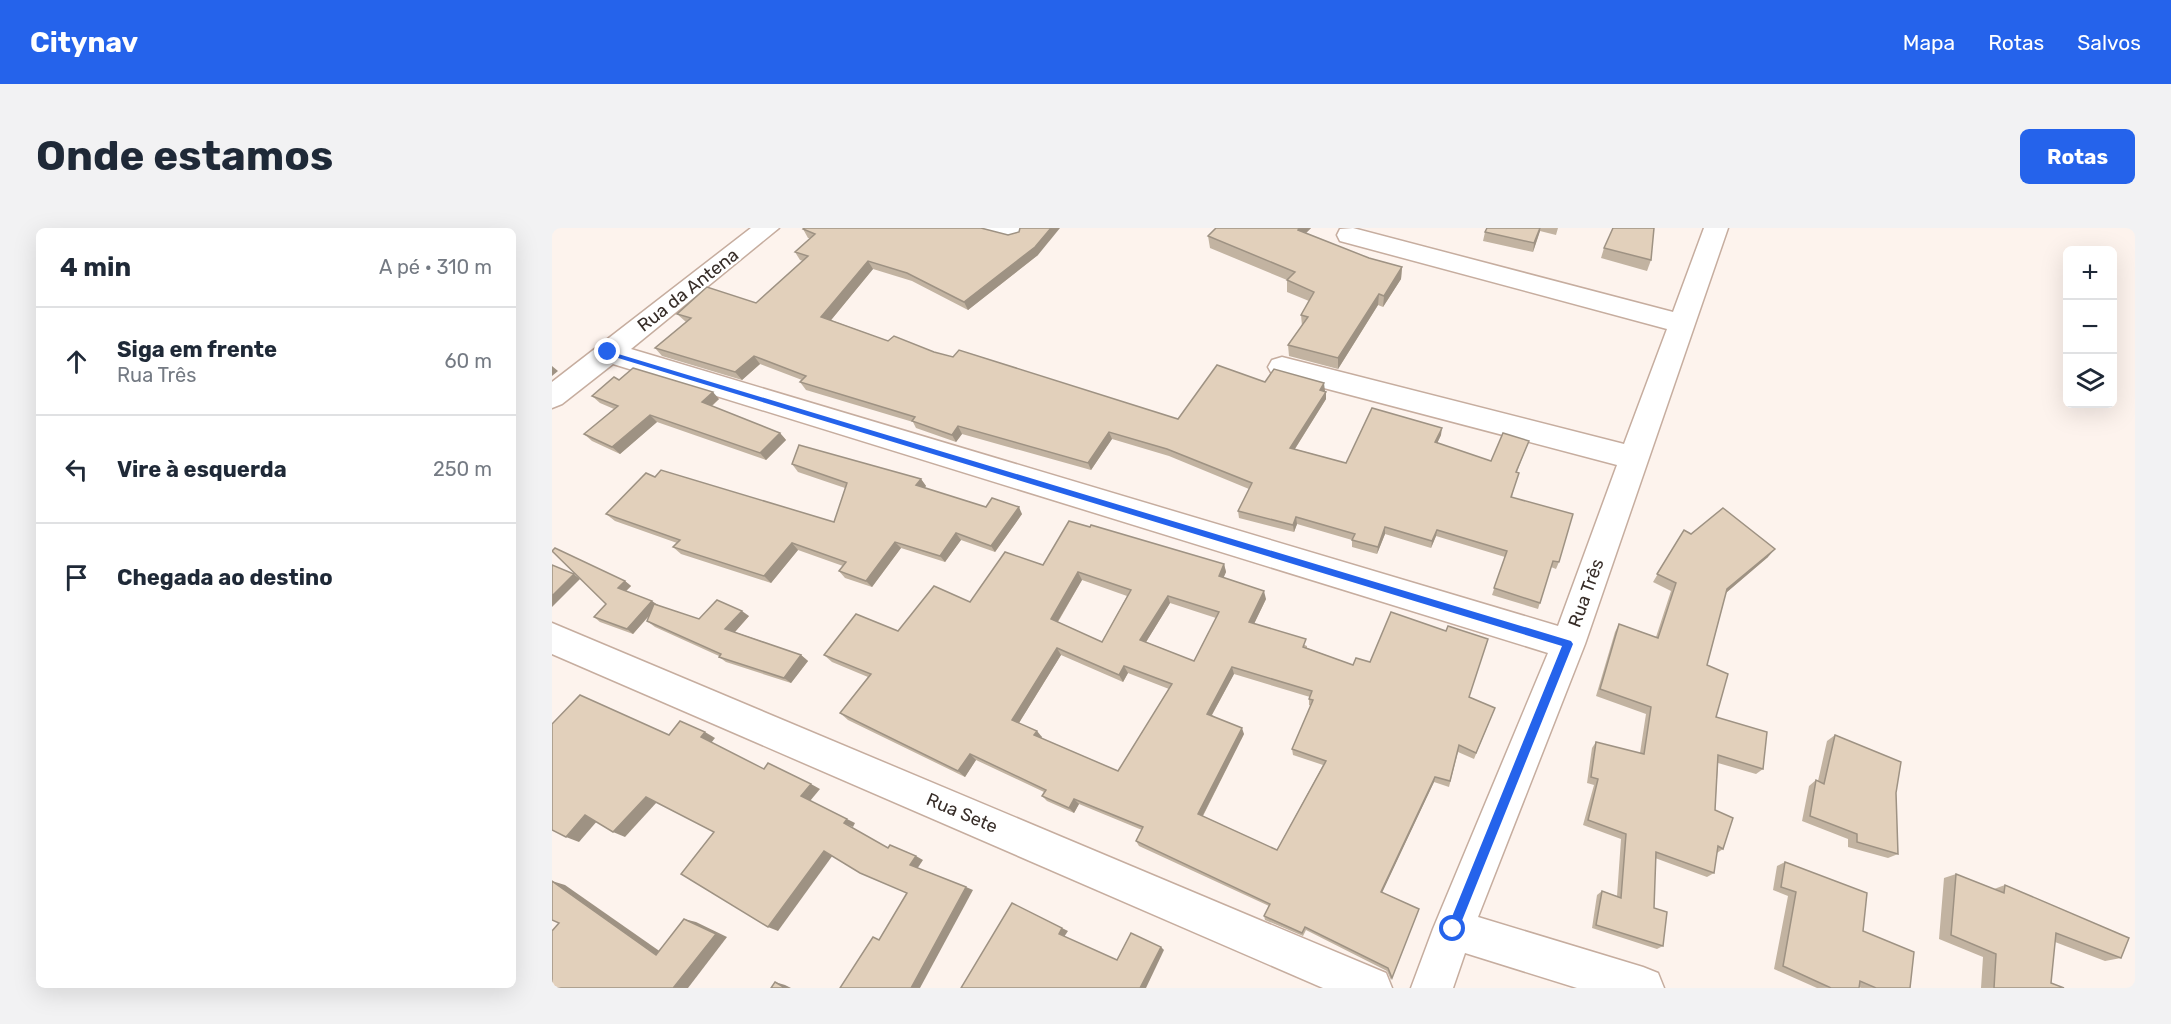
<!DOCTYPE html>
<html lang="pt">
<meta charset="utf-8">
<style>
:root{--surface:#fff;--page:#f2f2f3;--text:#1f2937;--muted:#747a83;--line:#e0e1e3;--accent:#2563eb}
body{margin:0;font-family:Rubik,sans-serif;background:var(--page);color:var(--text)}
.controls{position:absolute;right:18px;top:18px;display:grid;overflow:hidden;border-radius:9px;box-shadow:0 6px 24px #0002}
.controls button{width:54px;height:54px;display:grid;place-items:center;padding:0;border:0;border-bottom:2px solid var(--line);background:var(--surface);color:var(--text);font:30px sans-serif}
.stop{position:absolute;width:18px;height:18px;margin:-14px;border:4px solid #2563eb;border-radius:50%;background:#fff}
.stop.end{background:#2563eb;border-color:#fff;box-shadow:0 2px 6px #0008}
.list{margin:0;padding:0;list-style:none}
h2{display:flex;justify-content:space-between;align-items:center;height:78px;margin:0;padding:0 24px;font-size:26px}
h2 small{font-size:20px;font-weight:400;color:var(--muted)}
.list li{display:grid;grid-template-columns:39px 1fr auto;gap:18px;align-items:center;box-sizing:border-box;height:108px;padding:0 24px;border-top:2px solid var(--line)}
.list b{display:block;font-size:22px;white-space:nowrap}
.list p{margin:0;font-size:20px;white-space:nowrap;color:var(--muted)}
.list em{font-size:20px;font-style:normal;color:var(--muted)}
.icon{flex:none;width:33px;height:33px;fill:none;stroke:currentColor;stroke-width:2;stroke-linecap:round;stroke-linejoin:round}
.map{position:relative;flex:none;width:1583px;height:760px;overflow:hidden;border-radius:9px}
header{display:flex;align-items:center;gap:36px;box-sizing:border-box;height:84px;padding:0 30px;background:var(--accent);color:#fff}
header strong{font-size:28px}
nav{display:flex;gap:33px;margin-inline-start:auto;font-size:21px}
.intro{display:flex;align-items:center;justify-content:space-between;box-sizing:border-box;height:144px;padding:0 36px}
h1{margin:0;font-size:42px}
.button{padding:15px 27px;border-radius:9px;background:var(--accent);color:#fff;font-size:21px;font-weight:700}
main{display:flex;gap:36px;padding:0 36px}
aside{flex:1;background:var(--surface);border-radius:9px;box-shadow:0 6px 24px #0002}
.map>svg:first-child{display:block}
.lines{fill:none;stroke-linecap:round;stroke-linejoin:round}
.minor-casing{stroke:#c6ad9f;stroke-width:3}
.minor{fill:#fff;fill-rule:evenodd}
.wall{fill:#c2b3a1;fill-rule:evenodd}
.shaded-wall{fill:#9e9283}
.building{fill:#e2d0bb;stroke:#9e9283;stroke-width:1.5;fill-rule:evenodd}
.route{fill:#2563eb}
.labels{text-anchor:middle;stroke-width:5;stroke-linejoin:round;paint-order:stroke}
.street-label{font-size:18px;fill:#372d28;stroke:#fff}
</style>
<header>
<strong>Citynav</strong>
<nav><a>Mapa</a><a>Rotas</a><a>Salvos</a></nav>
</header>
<div class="intro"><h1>Onde estamos</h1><a class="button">Rotas</a></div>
<main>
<aside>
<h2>4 min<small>A pé · 310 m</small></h2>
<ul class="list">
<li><svg class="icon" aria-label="ahead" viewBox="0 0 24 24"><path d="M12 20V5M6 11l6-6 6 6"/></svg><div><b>Siga em frente</b><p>Rua Três</p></div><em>60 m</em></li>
<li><svg class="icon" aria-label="left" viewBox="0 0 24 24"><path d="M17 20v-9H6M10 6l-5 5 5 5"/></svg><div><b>Vire à esquerda</b></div><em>250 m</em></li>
<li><svg class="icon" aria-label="arrive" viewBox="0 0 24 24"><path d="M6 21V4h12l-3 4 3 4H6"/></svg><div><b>Chegada ao destino</b></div></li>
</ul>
</aside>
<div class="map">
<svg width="1583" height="760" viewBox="0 0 1583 760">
<rect width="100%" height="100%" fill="#fdf3ed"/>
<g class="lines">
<defs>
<g id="minor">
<path d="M199 0H227L79 121 1006 398 1065 237 730 149 720 146 716 139 720 132 730 129 1072 216 1115 101 788 13 785 7 788 1 801 0 1121 84 1152 0H1176L1033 416 926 689 1091 739 1106 745 1112 760H1025L913 725 901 760H859L881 701 996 425 61 136 10 176 0 180V154Z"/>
<path d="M427 0H468L471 5 468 11 459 13 430 6Z"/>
<path d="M0 395 834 745 840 760H771L0 426Z"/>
</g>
</defs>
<use href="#minor" class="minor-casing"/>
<use href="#minor" class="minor"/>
</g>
<g class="wall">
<path d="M664 0H759L754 5 817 30 850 39 849 51 831 79 826 77 786 141 737 128 736 117 750 98 749 87 757 73 735 64V52L658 20 656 8Z"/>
<path d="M935 0H1006L1004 7 988 3 981 24 931 13 933 4Z"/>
<path d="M251 1 486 27 416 82 360 53 321 41 279 92 336 113 626 191 713 154 772 155V163L774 171 743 221 794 235 889 207 885 215 939 233 974 220 965 244 960 269 1007 334 1004 341 999 339 986 381 940 367 953 329 884 308 879 320 833 306 825 326 800 319V312L745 296 742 304 687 290 686 283 697 261 617 228 560 211 539 242 410 206 404 214 364 200 361 194 254 162 248 154 250 152 208 136 190 152 110 128 103 120 134 94 125 86 204 75 251 33 248 32 243 24 258 10H256Z"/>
<path d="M1052 20 1099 32 1095 43 1049 30Z"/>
<path d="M67 152 167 171 160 178 228 205 234 212 214 232 105 194 68 226 40 213 32 206 62 181 48 175 40 168Z"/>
<path d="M240 236 369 251 374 258 372 260 434 279 470 286 443 324 409 312 393 334 349 320 320 359 293 350 287 343 291 338 246 322 219 355 129 326 121 319 125 315 63 293 54 286 103 249 282 294 293 260 246 244Z"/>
<path d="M1132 302 1139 306 1216 329 1174 365 1155 437 1164 489 1211 541 1204 546 1166 535 1163 582 1171 621 1165 625 1162 645 1155 649 1103 630 1102 680 1111 718 1105 721 1040 700 1045 667 1050 663 1065 668 1069 611 1031 597 1042 557 1035 555 1040 520 1044 514 1088 525 1094 486 1044 468 1063 404 1067 396 1104 409 1119 363 1101 354Z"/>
<path d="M672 336 674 344 671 349 714 371 702 396 755 418V420L801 437 917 469 943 480 922 531 906 524 897 559 882 554 830 664 867 681 839 752 835 743 754 702 751 708 713 692 712 688 717 678 587 618 584 613 590 602 527 576 522 585 495 573 490 568 492 564 424 532 413 549 296 492 288 485 316 449 280 434 272 427 346 403 418 374 491 337ZM530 352 575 368 550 414 506 394ZM618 375 664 390 642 433 594 414ZM509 427 571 454 576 445 617 461 566 543 489 510 490 509 467 495ZM682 446 758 469 757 471V477L759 478 740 521 741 527 771 537 725 622 651 588 692 506 660 487Z"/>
<path d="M73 353 79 358 74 363 105 377 147 391 197 388 183 404 249 427 256 433 239 455 174 434 167 429V428L103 399 95 393 97 388 81 406 48 394 42 389 54 376Z"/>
<path d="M1283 507 1344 565 1346 626 1336 630 1296 619V611L1250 593 1257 558 1264 552 1266 553 1275 513Z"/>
<path d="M1233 634 1311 703 1358 760H1309L1307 759V760H1265L1222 741 1236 668 1221 662 1225 638Z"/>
<path d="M1404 646 1442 661 1453 657 1569 730 1553 733 1503 714 1499 755 1512 760H1429L1431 729 1387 711 1392 650Z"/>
</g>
<g class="shaded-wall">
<path d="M499 0H508L486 27 416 82 412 74Z"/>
<path d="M747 0H759L746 13V2Z"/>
<path d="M988 0V3L981 24 982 15Z"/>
<path d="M316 33 321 41 275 97 269 89Z"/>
<path d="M850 39 849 51 831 79 832 68Z"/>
<path d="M827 66 826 77 786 141V130Z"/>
<path d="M202 128 208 136 190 152 183 144Z"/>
<path d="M0 138 6 143 0 148Z"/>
<path d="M772 155 773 163 768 169V162Z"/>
<path d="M161 164 167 171 156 181 150 174Z"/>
<path d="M774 164V171L739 227 738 220Z"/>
<path d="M98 187 105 194 68 226 60 219Z"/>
<path d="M406 198 410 206 404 214 400 207Z"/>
<path d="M890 200 889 207 882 222 883 214Z"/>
<path d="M557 204 560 211 539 242 536 235Z"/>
<path d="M228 205 234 212 214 232 208 225Z"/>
<path d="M369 251 374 258 369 264 364 257Z"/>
<path d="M467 279 470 286 443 324 439 318Z"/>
<path d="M744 289 745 296 742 304 741 297Z"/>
<path d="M833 299V306L825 326 826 319Z"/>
<path d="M885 302 884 308 879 320 880 313Z"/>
<path d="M404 305 409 312 393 334 388 328Z"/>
<path d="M343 314 349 320 320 359 314 353Z"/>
<path d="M240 315 246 322 219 355 212 348Z"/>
<path d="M1223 321 1216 329 1169 369 1175 361Z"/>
<path d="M672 336 674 344 669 356 667 348Z"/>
<path d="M526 344 530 352 503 398 499 391Z"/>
<path d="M22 346 28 351 0 379V368Z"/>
<path d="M73 353 79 358 72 365 66 360Z"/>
<path d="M712 363 714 371 699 402 697 394Z"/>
<path d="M616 368 618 375 591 419 588 412Z"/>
<path d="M100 373 106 377 81 406 75 401Z"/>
<path d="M190 383 197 388 181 406 173 401Z"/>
<path d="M505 420 509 427 465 498 460 492Z"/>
<path d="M249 427 256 433 239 455 232 450Z"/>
<path d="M572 438 576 445 571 454 567 447Z"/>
<path d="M680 439 682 446 657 492 655 486Z"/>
<path d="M690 500 692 506 649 591 646 586Z"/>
<path d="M485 503 490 509 487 513 482 507Z"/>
<path d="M153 504 163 510 159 515 149 509Z"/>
<path d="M418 526 424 532 413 549 406 543Z"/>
<path d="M883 549 882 554 829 667V664Z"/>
<path d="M259 556 268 561 258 573 249 568Z"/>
<path d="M94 569 105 574 73 609 61 604Z"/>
<path d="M522 571 527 576 522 585 517 580Z"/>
<path d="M33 587 46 592 27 614 14 609Z"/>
<path d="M295 591 303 595 301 599 292 595Z"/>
<path d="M272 623 281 627 226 703 216 699Z"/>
<path d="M364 628 371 632 365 641 358 637Z"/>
<path d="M0 653 13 657 116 729 104 727Z"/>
<path d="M414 659 421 662 368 760H359Z"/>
<path d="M132 691 144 694 175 709 136 760H123L122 759Z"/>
<path d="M510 700 516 703 512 709 507 706Z"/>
<path d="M609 719 612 722 594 760H588Z"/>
<path d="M223 754 233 757 239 760H233Z"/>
</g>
<g class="building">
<path d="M252 0H429L456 7 467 4 468 0H499L483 19 412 74 355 45 316 33 269 89 336 113 342 108 382 124 401 129 407 122 626 191 665 137 713 154 722 141 772 155 768 162 774 164 738 220 794 235 820 180 890 200 883 214 939 233 951 205 977 213 964 244 967 245 959 269 1021 286 1007 334 1001 333 988 375 942 360 955 323 885 302 880 313 833 299 826 319 800 312 803 306 744 289 741 297 686 283 700 255 615 221 557 204 536 235 406 198 400 207 360 193 363 189 248 154 254 148 202 128 183 144 103 120 139 90 125 86 155 59 204 75 256 28 243 24 263 6 251 1Z"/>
<path d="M664 0H747L746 2 817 30 850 39 832 68 827 66 786 130 736 117 756 89 749 87 762 64 735 52 743 44 656 8Z"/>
<path d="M935 0H988L982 15 933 4Z"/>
<path d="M1061 0H1102L1099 32 1052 20Z"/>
<path d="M81 140 161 164 150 174 228 205 208 225 98 187 60 219 32 206 66 178 40 168 62 149 67 152Z"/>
<path d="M247 217 369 251 364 257 434 279 440 270 467 279 439 318 404 305 388 328 343 314 314 353 287 343 294 334 240 315 212 348 121 319 128 312 54 286 94 245 103 249 109 242 282 294 295 255 240 236Z"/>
<path d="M1171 280 1223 321 1175 361 1155 437 1176 446 1164 489 1215 504 1211 541 1166 527 1163 582 1181 590 1171 621 1166 618 1162 645 1104 624 1102 680 1115 684 1111 718 1044 697 1050 663 1069 670 1074 606 1036 592 1046 551 1039 549 1044 514 1092 526 1099 479 1048 461 1067 396 1106 410 1124 355 1105 346 1132 302 1139 306Z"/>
<path d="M517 293 538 299 539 297 672 336 667 348 712 363 697 394 754 411 751 419 801 437 804 430 818 434 839 384 894 403 896 398 936 411 917 469 943 480 924 525 907 517 898 553 883 549 829 664 867 681 840 750 836 740 753 699 750 705 712 688 718 676 584 613 591 599 522 571 517 580 490 568 494 562 418 526 406 543 288 485 319 446 272 427 304 386 346 403 382 358 418 374 453 324 491 337ZM526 344 579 362 550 414 499 391ZM616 368 667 384 642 433 588 412ZM505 420 567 447 572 438 620 456 566 543 482 507 485 503 460 492ZM680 439 760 463 757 471 761 472 740 521 774 533 725 622 646 586 690 500 655 486Z"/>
<path d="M3 320 73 353 66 360 100 373 75 401 42 389 54 376 0 323Z"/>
<path d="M0 337 22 346 0 368Z"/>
<path d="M165 372 190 383 173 401 249 427 232 450 167 429 169 426 95 393 102 376 147 391Z"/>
<path d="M28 467 117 507 128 493 153 504 149 509 212 541 216 535 259 556 249 568 295 591 292 595 336 620 338 617 364 628 358 637 414 659 359 760H288L321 709 327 712 355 665 308 645 272 623 216 699 129 646 162 604 94 569 61 604 33 587 14 609 0 602V496Z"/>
<path d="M1283 507 1349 534 1344 565 1346 626 1305 614V606L1258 588 1264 552 1272 556Z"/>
<path d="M1233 634 1315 665 1311 703 1362 724 1358 760H1324L1308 753 1307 760H1279L1231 738 1244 664 1229 659Z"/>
<path d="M1404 646 1452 665 1453 657 1577 710 1569 730 1504 705 1499 755 1512 760H1442L1444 726 1399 707Z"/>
<path d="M0 653 104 727 132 691 164 706 122 759 123 760H0V703L7 695 0 692Z"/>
<path d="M460 675 510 700 507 706 565 732 579 705 609 719 588 760H409Z"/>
<path d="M223 754 233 760H219Z"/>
</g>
<path class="route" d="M53 122 1019 413 1021 416 905 705H897L895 701 1010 418 53 126Z"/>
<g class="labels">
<g class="street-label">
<text transform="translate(136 62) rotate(-38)" y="6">Rua da Antena</text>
<text transform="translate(1034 365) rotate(-70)" y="6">Rua Três</text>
<text transform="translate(410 585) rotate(23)" y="6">Rua Sete</text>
</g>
</g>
</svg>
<div class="controls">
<button>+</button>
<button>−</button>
<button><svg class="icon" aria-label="layers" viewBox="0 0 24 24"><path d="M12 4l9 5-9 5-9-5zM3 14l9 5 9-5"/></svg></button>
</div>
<div class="stop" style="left:901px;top:701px"></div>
<div class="stop end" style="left:56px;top:124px"></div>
</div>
</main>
